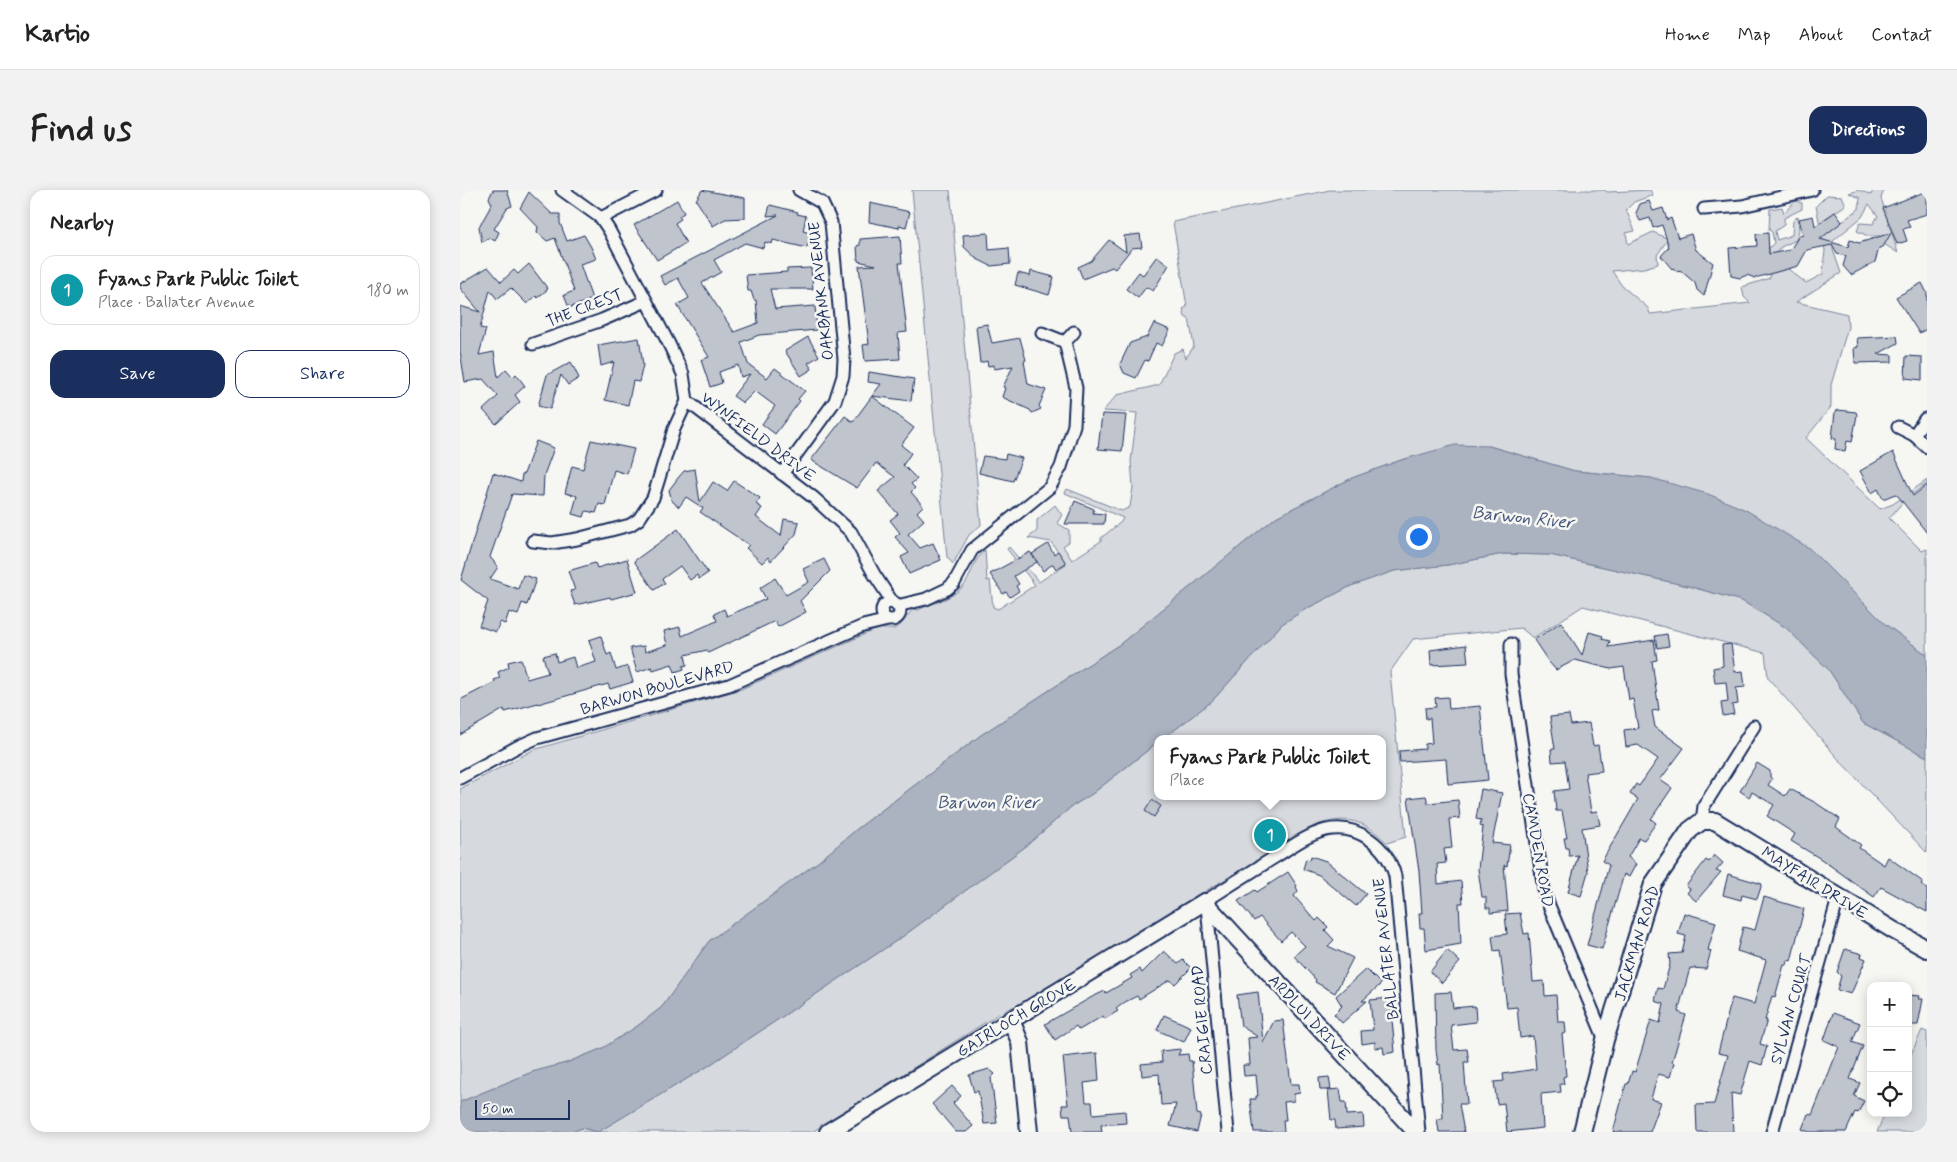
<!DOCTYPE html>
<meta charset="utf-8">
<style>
:root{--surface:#fff;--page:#f2f2f2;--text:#222;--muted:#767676;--line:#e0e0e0;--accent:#1b2f5e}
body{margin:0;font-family:Mynerve,sans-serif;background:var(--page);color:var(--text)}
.controls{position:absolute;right:15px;bottom:15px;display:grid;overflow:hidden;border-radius:10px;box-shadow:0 2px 12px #0003}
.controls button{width:45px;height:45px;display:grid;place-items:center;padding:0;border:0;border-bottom:1px solid var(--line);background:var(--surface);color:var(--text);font:25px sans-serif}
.scale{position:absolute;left:15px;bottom:12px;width:95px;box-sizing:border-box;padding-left:5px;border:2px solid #1b2f5e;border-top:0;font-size:14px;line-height:18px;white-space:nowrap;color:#1b2f5e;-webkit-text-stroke:4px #f6f6f2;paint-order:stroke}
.you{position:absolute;left:958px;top:346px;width:18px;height:18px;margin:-12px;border:4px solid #fff;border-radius:50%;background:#1a73e8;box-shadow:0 0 0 8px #1a73e833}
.badge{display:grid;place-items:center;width:32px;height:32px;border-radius:50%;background:var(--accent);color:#fff;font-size:16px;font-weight:700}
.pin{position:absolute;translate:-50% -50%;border:2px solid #fff;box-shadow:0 1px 5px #0006}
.popup{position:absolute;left:694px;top:545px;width:232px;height:65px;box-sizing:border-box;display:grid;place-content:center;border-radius:10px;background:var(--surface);filter:drop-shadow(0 1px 4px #0005);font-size:16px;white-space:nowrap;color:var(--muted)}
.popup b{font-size:19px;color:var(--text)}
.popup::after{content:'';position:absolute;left:50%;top:100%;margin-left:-10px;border:10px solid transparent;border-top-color:var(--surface)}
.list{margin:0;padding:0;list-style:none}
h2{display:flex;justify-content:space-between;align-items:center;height:65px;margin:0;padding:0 20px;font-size:21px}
h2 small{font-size:16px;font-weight:400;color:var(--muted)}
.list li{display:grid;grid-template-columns:32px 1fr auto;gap:15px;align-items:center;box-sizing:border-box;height:70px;margin:0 10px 10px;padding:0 10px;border:1px solid var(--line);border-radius:15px}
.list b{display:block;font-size:19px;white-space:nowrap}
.list p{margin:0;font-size:16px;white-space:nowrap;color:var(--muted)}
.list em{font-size:16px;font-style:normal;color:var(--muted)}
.actions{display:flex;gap:10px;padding:15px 20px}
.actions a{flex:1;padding:11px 0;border:1px solid var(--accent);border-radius:15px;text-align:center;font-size:18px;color:var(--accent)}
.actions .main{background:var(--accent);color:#fff}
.icon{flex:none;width:28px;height:28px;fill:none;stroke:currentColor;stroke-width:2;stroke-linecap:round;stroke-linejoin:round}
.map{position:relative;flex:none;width:1467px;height:942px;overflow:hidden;border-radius:15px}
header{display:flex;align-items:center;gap:30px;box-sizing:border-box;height:70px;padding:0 25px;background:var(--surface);border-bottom:1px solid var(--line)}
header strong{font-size:24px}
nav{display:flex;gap:28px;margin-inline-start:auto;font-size:18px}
.intro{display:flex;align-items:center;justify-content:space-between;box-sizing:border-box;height:120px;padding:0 30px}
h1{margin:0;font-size:35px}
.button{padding:12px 22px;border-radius:15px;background:var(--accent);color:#fff;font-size:18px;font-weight:700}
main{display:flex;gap:30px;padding:0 30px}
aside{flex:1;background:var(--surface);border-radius:15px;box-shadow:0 2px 12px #0003}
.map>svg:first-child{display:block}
.green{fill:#d6d9dd;stroke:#78849e}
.water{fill:#abb2c0;stroke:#717e99}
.building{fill:#c0c4cd;stroke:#1b2f5e}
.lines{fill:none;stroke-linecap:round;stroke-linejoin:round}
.street-casing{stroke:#1b2f5e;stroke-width:15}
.secondary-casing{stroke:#1b2f5e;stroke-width:20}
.street{stroke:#f6f6f2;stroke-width:11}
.secondary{stroke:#f6f6f2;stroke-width:16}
.labels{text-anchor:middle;stroke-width:5;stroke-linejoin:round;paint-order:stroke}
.street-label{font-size:16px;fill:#1b2f5e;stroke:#f6f6f2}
.water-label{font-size:18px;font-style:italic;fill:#46567b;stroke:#f6f6f2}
</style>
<header>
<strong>Kartio</strong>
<nav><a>Home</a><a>Map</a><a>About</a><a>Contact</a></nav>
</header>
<div class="intro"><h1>Find us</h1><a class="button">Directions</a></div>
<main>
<aside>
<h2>Nearby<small></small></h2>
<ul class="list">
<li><span class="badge" style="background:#0f9aa8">1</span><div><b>Fyans Park Public Toilet</b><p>Place · Ballater Avenue</p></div><em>180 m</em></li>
</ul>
<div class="actions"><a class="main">Save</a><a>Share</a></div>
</aside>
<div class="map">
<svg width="1467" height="942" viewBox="0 0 1467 942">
<rect width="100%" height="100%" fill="#f6f6f2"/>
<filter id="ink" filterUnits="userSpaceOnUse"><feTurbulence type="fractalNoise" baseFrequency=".02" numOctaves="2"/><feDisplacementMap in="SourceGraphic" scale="10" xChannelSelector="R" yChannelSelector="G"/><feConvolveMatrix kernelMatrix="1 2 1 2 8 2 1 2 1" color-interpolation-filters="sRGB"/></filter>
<g filter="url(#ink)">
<g class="green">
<path d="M452 0H490L521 335 509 345 493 374 487 367Z"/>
<path d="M870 0H1145L1147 2 1190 0 1193 5 1174 12 1166 20 1175 41 1166 43 1168 54 1193 42 1208 49 1197 65 1198 74 1184 78 1152 81 1162 96 1188 118 1190 124 1290 113 1284 107 1282 97 1310 88 1309 58 1314 53 1312 42 1309 40 1310 19 1322 17 1324 23 1335 11 1342 13V19L1324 28V35L1315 41 1317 50 1332 45 1333 31 1338 26 1339 41 1336 50 1321 57 1316 63 1320 80 1327 78 1346 93 1363 84 1365 60 1356 16 1367 5 1382 6 1386 15 1363 30 1371 40 1399 19 1400 8 1389 3 1399 0 1411 5 1413 0H1424L1421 8 1438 63 1424 54 1420 46H1408L1397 41 1400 33 1413 34 1418 26 1409 14 1402 27 1373 51V60L1381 83 1336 112 1387 124 1388 137 1371 195V217L1346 248 1420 319 1433 314 1467 290V293L1443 312 1429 328 1462 361 1467 359V465L1425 434 1191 288 1115 281 1029 256 941 270 892 288 816 327 660 454 521 545 397 639 358 672 249 751 202 817 176 837 143 858 106 873 72 882 0 912V599L73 560 281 499 419 438C442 443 441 432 454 418L458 420C474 412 494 409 505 394 513 382 513 370 525 360L527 391 530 390 533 417 538 419 575 395 547 359 549 357 579 392 606 374 591 352 568 348 577 341V330L595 315 602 325 597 333 609 340V352L603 356 612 370 641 351V348L661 332 663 328 605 303 607 299 662 321 670 317 673 297 671 271 677 223 643 221 657 205 699 195 714 163 723 159 726 168 734 156 729 129 725 127 723 119 727 117 713 32Z"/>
<path d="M1043 364 1090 365 1228 396 1282 411 1325 437 1369 480 1403 533 1467 567V663L1381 572 1308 488 1305 463 1123 416 1073 448 1061 438 953 449 930 482 946 647 927 653C904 629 885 625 854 636L739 705 582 804 540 823 352 942H112L121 938 138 942 245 878 442 747 565 657 611 617 632 604 697 553 698 606H922V549H703L752 511 822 434 844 420 891 396 934 381 988 375Z"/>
<path d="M1462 840 1467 842V942H1417L1425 923H1448V871Z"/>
</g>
<path class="water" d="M995 255 1029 256 1115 281 1191 288 1248 304 1286 320 1349 358 1425 434 1467 465V567L1403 533 1369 480 1325 437 1282 411 1228 396 1090 365 1043 364 988 375 934 381 891 396 844 420 822 434 752 511 703 549H698L697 553 632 604 611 617 565 657 442 747 245 878 138 942 122 938 112 942H0V912L72 882 106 873 143 858 176 837 202 817 249 751 358 672 397 639 521 545 660 454 816 327 892 288 941 270Z"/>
<g class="building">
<path d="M33 0H47L52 16 47 18 34 39 39 42 35 51 30 48 22 52 19 37 32 14 29 8Z"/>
<path d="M242 0 285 8V28L265 29 253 36 236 10Z"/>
<path d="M1467 1V24L1447 30 1450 37 1443 39 1447 51 1437 54 1423 18Z"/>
<path d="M69 2 92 24H100V33L107 51 124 45 131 57 136 69 120 74 132 109 109 118 104 105 114 101 95 48 87 51 77 42 78 37 60 18Z"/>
<path d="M217 10 224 23 219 26 221 29 215 33 226 53 197 70 174 35Z"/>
<path d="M1189 11 1193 21 1203 18 1207 30 1211 28 1218 48 1231 44 1236 60 1253 73 1244 106 1237 100 1235 93 1220 80 1218 82 1213 78 1212 79 1201 66 1209 57 1202 35 1193 38 1190 28 1180 31 1176 23 1180 14Z"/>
<path d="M410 13 450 22 446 37 439 35V38L409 32Z"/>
<path d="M310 15 338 22 337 24 346 26 343 41 350 43 347 58 313 50 312 54 305 52 303 58 285 53 254 70 261 82 242 93 274 142 298 133 296 110H294L291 101H288L286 85 327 82V79L351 78 353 99H310L315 119 355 116 357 140 299 145 281 152 288 174 307 188 315 178 345 201 338 209 340 211 315 244 302 234 315 216 295 201 283 213 273 206 290 184 281 187 278 175 259 182 262 193 250 197 241 170 249 167 217 115 229 108 218 88 205 95 200 86 318 25 307 26Z"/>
<path d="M1375 22 1382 32 1360 49 1388 57 1390 50 1399 53 1431 43 1423 57 1419 58 1415 72 1391 85 1383 76 1386 66 1377 64 1372 55 1347 60 1338 76 1295 88 1287 85 1280 88 1271 86 1269 58 1297 56 1296 44 1308 43 1309 64 1330 60 1339 46 1343 45 1339 29 1353 26 1355 36Z"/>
<path d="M528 43 529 60 549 58 550 74 531 76 517 69 504 57 503 45Z"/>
<path d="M680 44 682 57 672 58 655 79 652 77 623 89 618 77 631 71 649 50 666 62 664 46Z"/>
<path d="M440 46 442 73H439L447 142 438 143 440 169 405 171 403 155 409 154 399 76 416 75 398 71 397 56 400 55V49Z"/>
<path d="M697 66 709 75 693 101 686 97 678 108 666 99 679 82 683 85Z"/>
<path d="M69 74 88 99 77 108 76 106 67 114 51 98 37 109 30 100 20 138 26 139 19 165 34 162 38 187 46 179 53 187 56 184 65 196 55 205 60 212 36 234 23 220 38 206 23 189 5 192 0 161V116L20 122 0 98V94L28 77 41 92 54 80 58 84Z"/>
<path d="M571 81 594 87 589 105 555 95 558 83 570 86Z"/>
<path d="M1462 93 1467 103V139L1459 143 1436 107Z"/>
<path d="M694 133 710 140 702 156 696 153 688 171 685 170 676 188 664 183 660 174 670 153 687 147Z"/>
<path d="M527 134 532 153 560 148 566 170 564 171 568 194 586 200 579 216 581 219 572 223 570 220 542 207 545 198 543 197 553 176 534 179V175L528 176 527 171 520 173 516 136Z"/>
<path d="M1437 146 1438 153 1418 164 1432 165V172L1395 173 1394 158 1398 157 1397 148Z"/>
<path d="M348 147 359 166 348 173 352 179 341 186 325 161Z"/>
<path d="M179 148 183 175 179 192 173 191 168 215 145 210 154 172 141 176 138 155Z"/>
<path d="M1446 166 1462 167V190L1445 188Z"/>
<path d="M111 172 119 188 108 195 101 185 90 219 78 216 87 185Z"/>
<path d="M409 182 454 189 451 211 412 206 421 194 408 192Z"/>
<path d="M412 206 454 238 441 255 451 263 443 275 457 289 451 294 455 298 451 302 463 316 457 322 464 330 448 344 460 358 473 353 481 370 449 384 441 367 449 363 435 347 440 343 430 330 438 324 418 301 435 287 416 273 397 298 351 270 385 226 393 232Z"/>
<path d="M1378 220 1396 222 1397 225 1392 252 1387 251 1385 261 1375 259 1376 249 1372 248 1375 222Z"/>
<path d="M642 224 666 225 662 261 638 259Z"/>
<path d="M131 250 174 259 167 284 154 280 145 315 139 314 136 323 126 321 124 327 112 324 117 306 105 303 112 276 123 279Z"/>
<path d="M76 251 94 258 84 285 83 306 52 304 30 367 38 377 30 389 58 399 63 385 76 389 67 415 62 413 58 425 49 422 45 434 40 432 36 442 19 436 28 411 1 390 33 283 61 292 62 284H64Z"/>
<path d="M1433 262 1453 306 1467 295V343L1438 306 1435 304 1423 309 1418 299 1412 303 1400 281Z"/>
<path d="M546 264 562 268 553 291 519 283 523 266 545 269Z"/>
<path d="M235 279 240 312 253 292 267 301 274 291 300 308 296 314 302 318 296 327 321 346 324 329 339 332 336 344 311 371 308 367 302 373 286 358 289 355 240 322 243 318 226 307 219 317 212 311 209 300 218 288 224 281Z"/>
<path d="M615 311 634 319 633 323 645 324 644 334H605Z"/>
<path d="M218 339 248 383 239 389 237 385 230 390 220 376 202 389 205 393 194 400 174 371Z"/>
<path d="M588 354 594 364 598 361 606 373 596 379 593 374 583 381 572 364Z"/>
<path d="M570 362 577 372 554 386 559 394 556 396 559 401 550 407 546 402 543 404 530 384Z"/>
<path d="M167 369 177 402 151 409 150 407 115 415 110 401 115 400 108 381 135 373 137 378Z"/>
<path d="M364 369 370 381 340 411 346 422 318 437 315 431 248 463 247 460 225 465 227 475 223 476 224 479 215 482 212 474 193 480 192 477 177 482 170 458 184 456 185 462 207 455 204 441 220 437 222 446 257 431 254 424 264 419 267 426 306 409 300 398 315 388 326 405 349 392 343 379Z"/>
<path d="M1101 432 1122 465 1129 442 1143 446 1142 449 1150 451 1148 457 1194 450 1197 470 1192 471 1199 520 1192 521 1195 537 1224 558 1200 590 1212 598 1191 629 1196 633 1184 650 1179 648 1168 667 1176 674 1169 687 1164 684 1142 759 1127 755 1149 675 1142 671 1178 609 1170 604 1176 594 1179 596 1198 569 1178 555 1166 557 1164 540 1178 538 1173 509 1169 510 1164 477 1151 479 1115 470 1096 480 1088 471 1074 450Z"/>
<path d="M1207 444 1209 456 1197 458 1195 446Z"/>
<path d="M141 446 147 465 151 463 156 480 168 476 173 492 150 499 148 494 78 514V513L45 522 44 519 0 545V510L35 492 34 490 40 488 38 482 49 477 48 472 61 469 67 489 88 483 83 466 95 463 97 472 113 467 116 478 136 472 129 450Z"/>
<path d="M1271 454 1275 482 1283 481 1285 497 1276 498 1278 514 1272 515 1274 524 1263 526 1261 513 1268 512 1266 492 1255 493 1253 478 1263 476 1262 455Z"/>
<path d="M1006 455 1008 473 971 475 970 460Z"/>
<path d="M988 507 989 519 1020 516 1028 590 988 594 986 569 940 572 939 561 965 559V554L972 553 970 528 966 529 965 518 976 517 975 508Z"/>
<path d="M1109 525 1111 535 1129 533 1133 556 1138 555 1142 581 1125 583 1131 622 1137 621 1140 635 1122 638 1128 682 1121 706 1108 702 1118 665 1109 666 1108 658H1106L1104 648H1107L1102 621H1096L1094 601 1109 599 1105 571 1092 572 1091 559H1095L1090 527Z"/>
<path d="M1297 573 1310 581V587L1312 589 1308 595 1325 606 1330 599 1356 613 1380 629 1376 637 1401 655 1399 658 1424 675 1428 667 1463 692 1461 695 1467 699V722L1421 697 1414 707 1361 669 1331 651 1335 644 1307 626 1314 615 1292 602 1289 607 1280 601Z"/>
<path d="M1021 599 1042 603 1032 653 1050 655 1047 676 1044 675 1048 721 1030 723V718H1026V707H1022L1018 679 1023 637 1020 636 1021 630 1016 629Z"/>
<path d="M966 606 968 613 998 610 1000 628 989 629 992 658 984 659 986 673 977 674 978 694 1001 691 1003 713H999L1001 754 966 760 964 738H960L959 723H962L959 681 948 608Z"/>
<path d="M692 610 701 616 694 627 685 621Z"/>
<path d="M820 635 825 643 801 658 794 648Z"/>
<path d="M1254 665 1263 673 1256 681 1261 682 1236 711 1227 703 1230 699 1226 696 1246 670 1249 672Z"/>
<path d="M851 666 866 671 906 704 896 716 859 685 843 679 846 669 850 670Z"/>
<path d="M828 682 837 696 836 697 838 701 834 706 856 731 859 728 868 737 865 740 874 750 868 756 893 768 875 803 855 792 856 790 834 766 845 756 831 742 821 751 800 727 794 731 778 711 795 700 797 702Z"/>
<path d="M1268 684 1302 694 1297 709 1282 705 1281 710 1263 705Z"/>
<path d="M1304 707 1344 719 1331 771 1328 770 1327 775H1324L1315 807 1312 806 1305 830H1307L1300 854 1307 856 1302 875 1290 871 1280 905 1271 903 1273 942H1237L1236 915 1254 914 1268 865 1258 863 1272 808 1294 814 1306 770 1277 761 1283 737 1295 740Z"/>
<path d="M1060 723 1064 744 1069 743 1073 792 1084 791 1085 806 1096 805 1098 832H1105L1106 843 1102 844 1106 886 1103 887 1104 894H1100L1101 902 1081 904 1083 938 1047 942 1044 913 1037 914 1034 892 1044 891 1043 884 1076 879 1073 846 1060 848 1057 817 1047 818 1040 760 1034 761 1032 746 1047 744 1045 724Z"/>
<path d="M1224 723 1256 732 1248 760 1251 761 1246 779 1230 778 1218 822 1226 825 1212 872 1214 873 1210 887 1198 884 1191 909 1201 912 1190 942H1153L1166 894H1168L1172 881 1175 882 1191 830 1200 833 1204 814 1195 811 1198 798 1203 799 1210 774 1209 764 1222 763 1226 746 1218 744Z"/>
<path d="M1385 759 1402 764 1401 767 1406 769 1391 804 1377 800 1381 786 1377 782Z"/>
<path d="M987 760 1000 772 982 793 970 782Z"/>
<path d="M704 761 718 774 723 770 731 778 715 794 710 790 679 809 677 806 665 812 656 819 658 821 645 829 643 826 619 840 616 836 595 850 585 834 632 807 645 801 646 803 672 788 670 785 680 779 682 783Z"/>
<path d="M906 779 921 794 902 811H907L882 833 874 824 882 816 876 806Z"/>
<path d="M798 802 803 852 814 831 823 830 831 894H839L840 903 834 904V911L824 912 826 930H823L824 942H794L790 909H796V906H798L796 885 784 886 783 875H790L788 848 798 847 781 836 777 805Z"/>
<path d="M991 802 993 818 1015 816 1016 832 991 835 994 860 1007 859 1009 872H1004L1007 914H999L1004 942H979L977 929 983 928 980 874 978 875 976 860 975 803Z"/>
<path d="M1448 805 1460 806 1459 809H1463L1458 835H1448Z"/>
<path d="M930 808 935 862 924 864 923 857 915 858V852L902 854 901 841 913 840 910 810Z"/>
<path d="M1373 823 1400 833 1392 852 1403 856 1390 889 1400 893 1394 906 1404 911 1398 923 1395 922 1386 942H1349L1342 939 1348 924 1352 925 1379 857 1364 850Z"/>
<path d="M704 825 731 837 724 852 697 840Z"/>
<path d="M721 859 718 865 728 864 729 871H732L737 924 741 925 737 942 710 936 716 914 701 915 699 884 682 886 681 874 702 872 701 861Z"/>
<path d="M637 863 639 891 624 893 626 912H632L633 924 665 921 666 933 641 935 642 942H612L610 925H603L602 915H608L603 867Z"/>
<path d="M529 879 535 884 531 888 537 933 524 934 518 901 514 902 509 885Z"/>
<path d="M869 887 871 900H860L859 888Z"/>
<path d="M492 896 501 906 493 913 513 936 506 942H496L472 914Z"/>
<path d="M880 899 882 912H886L887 925 903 924 904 937 876 939 875 930H871L868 900Z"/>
</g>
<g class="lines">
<defs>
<g id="street">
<path d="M102 0 141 28 149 40 209 154 223 184 227 211 354 308 391 342 414 384 433 413"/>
<path d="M1244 19 1282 16 1352 0"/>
<path d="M141 28 196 0"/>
<path d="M605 152 614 142"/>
<path d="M73 154 142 130 186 111"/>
<path d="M1438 237 1454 245 1467 257"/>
<path d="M1454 245 1465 229"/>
<path d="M322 284 375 211 383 186 384 169 371 32 362 13 339 0"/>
<path d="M73 351 92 353 117 349 170 335 179 329 193 308 214 239 227 211"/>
<circle cx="431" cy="421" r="9"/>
<path d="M437 416 466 409 487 399 494 393 512 360 590 297 601 277 614 235 616 198 605 152 582 143"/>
<path d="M1051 454V484L1085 706 1145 850"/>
<path d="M0 588 57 557 77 548 269 495 403 436 428 430"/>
<path d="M1242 631 1244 616 1294 536"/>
<path d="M744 712C767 697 791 682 815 667 831 657 847 645 866 640 898 633 927 656 935 686L959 942"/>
<path d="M747 716 768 942"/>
<path d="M1312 942 1379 705"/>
</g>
<g id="secondary">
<path d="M551 830 560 852 569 942"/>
<path d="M368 942 744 712 956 942"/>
<path d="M1122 942 1145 850 1193 694 1230 640 1242 631H1255L1433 740 1467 759"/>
</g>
</defs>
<use href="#street" class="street-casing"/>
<use href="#secondary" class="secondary-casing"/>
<use href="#street" class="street"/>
<use href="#secondary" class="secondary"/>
</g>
</g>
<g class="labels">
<g class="street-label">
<text transform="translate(360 101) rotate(-96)" y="6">OAKBANK AVENUE</text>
<text transform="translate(124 117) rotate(-21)" y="6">THE CREST</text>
<text transform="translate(299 246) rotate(37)" y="6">WYNFIELD DRIVE</text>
<text transform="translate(197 497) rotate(-16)" y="6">BARWON BOULEVARD</text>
<text transform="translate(1079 660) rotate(80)" y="6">CAMDEN ROAD</text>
<text transform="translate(1355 692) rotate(32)" y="6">MAYFAIR DRIVE</text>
<text transform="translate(1176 753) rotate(-73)" y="6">JACKMAN ROAD</text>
<text transform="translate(925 759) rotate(-96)" y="6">BALLATER AVENUE</text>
<text transform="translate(1330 819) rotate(-74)" y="6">SYLVAN COURT</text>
<text transform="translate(556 827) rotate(-31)" y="6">GAIRLOCH GROVE</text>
<text transform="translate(850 827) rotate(47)" y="6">ARDLUI DRIVE</text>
<text transform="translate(741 830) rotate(-95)" y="6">CRAIGIE ROAD</text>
</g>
<g class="water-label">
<text transform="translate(1063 327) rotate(6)" y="6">Barwon River</text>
<text x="528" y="618">Barwon River</text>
</g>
</g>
</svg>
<div class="controls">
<button>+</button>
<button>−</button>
<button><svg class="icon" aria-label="locate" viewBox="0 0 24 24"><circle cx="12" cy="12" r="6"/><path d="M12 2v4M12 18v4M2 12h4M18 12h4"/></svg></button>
</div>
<div class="scale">50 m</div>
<div class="you"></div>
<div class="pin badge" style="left:810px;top:645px;background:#0f9aa8">1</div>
<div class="popup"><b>Fyans Park Public Toilet</b>Place</div>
</div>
</main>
